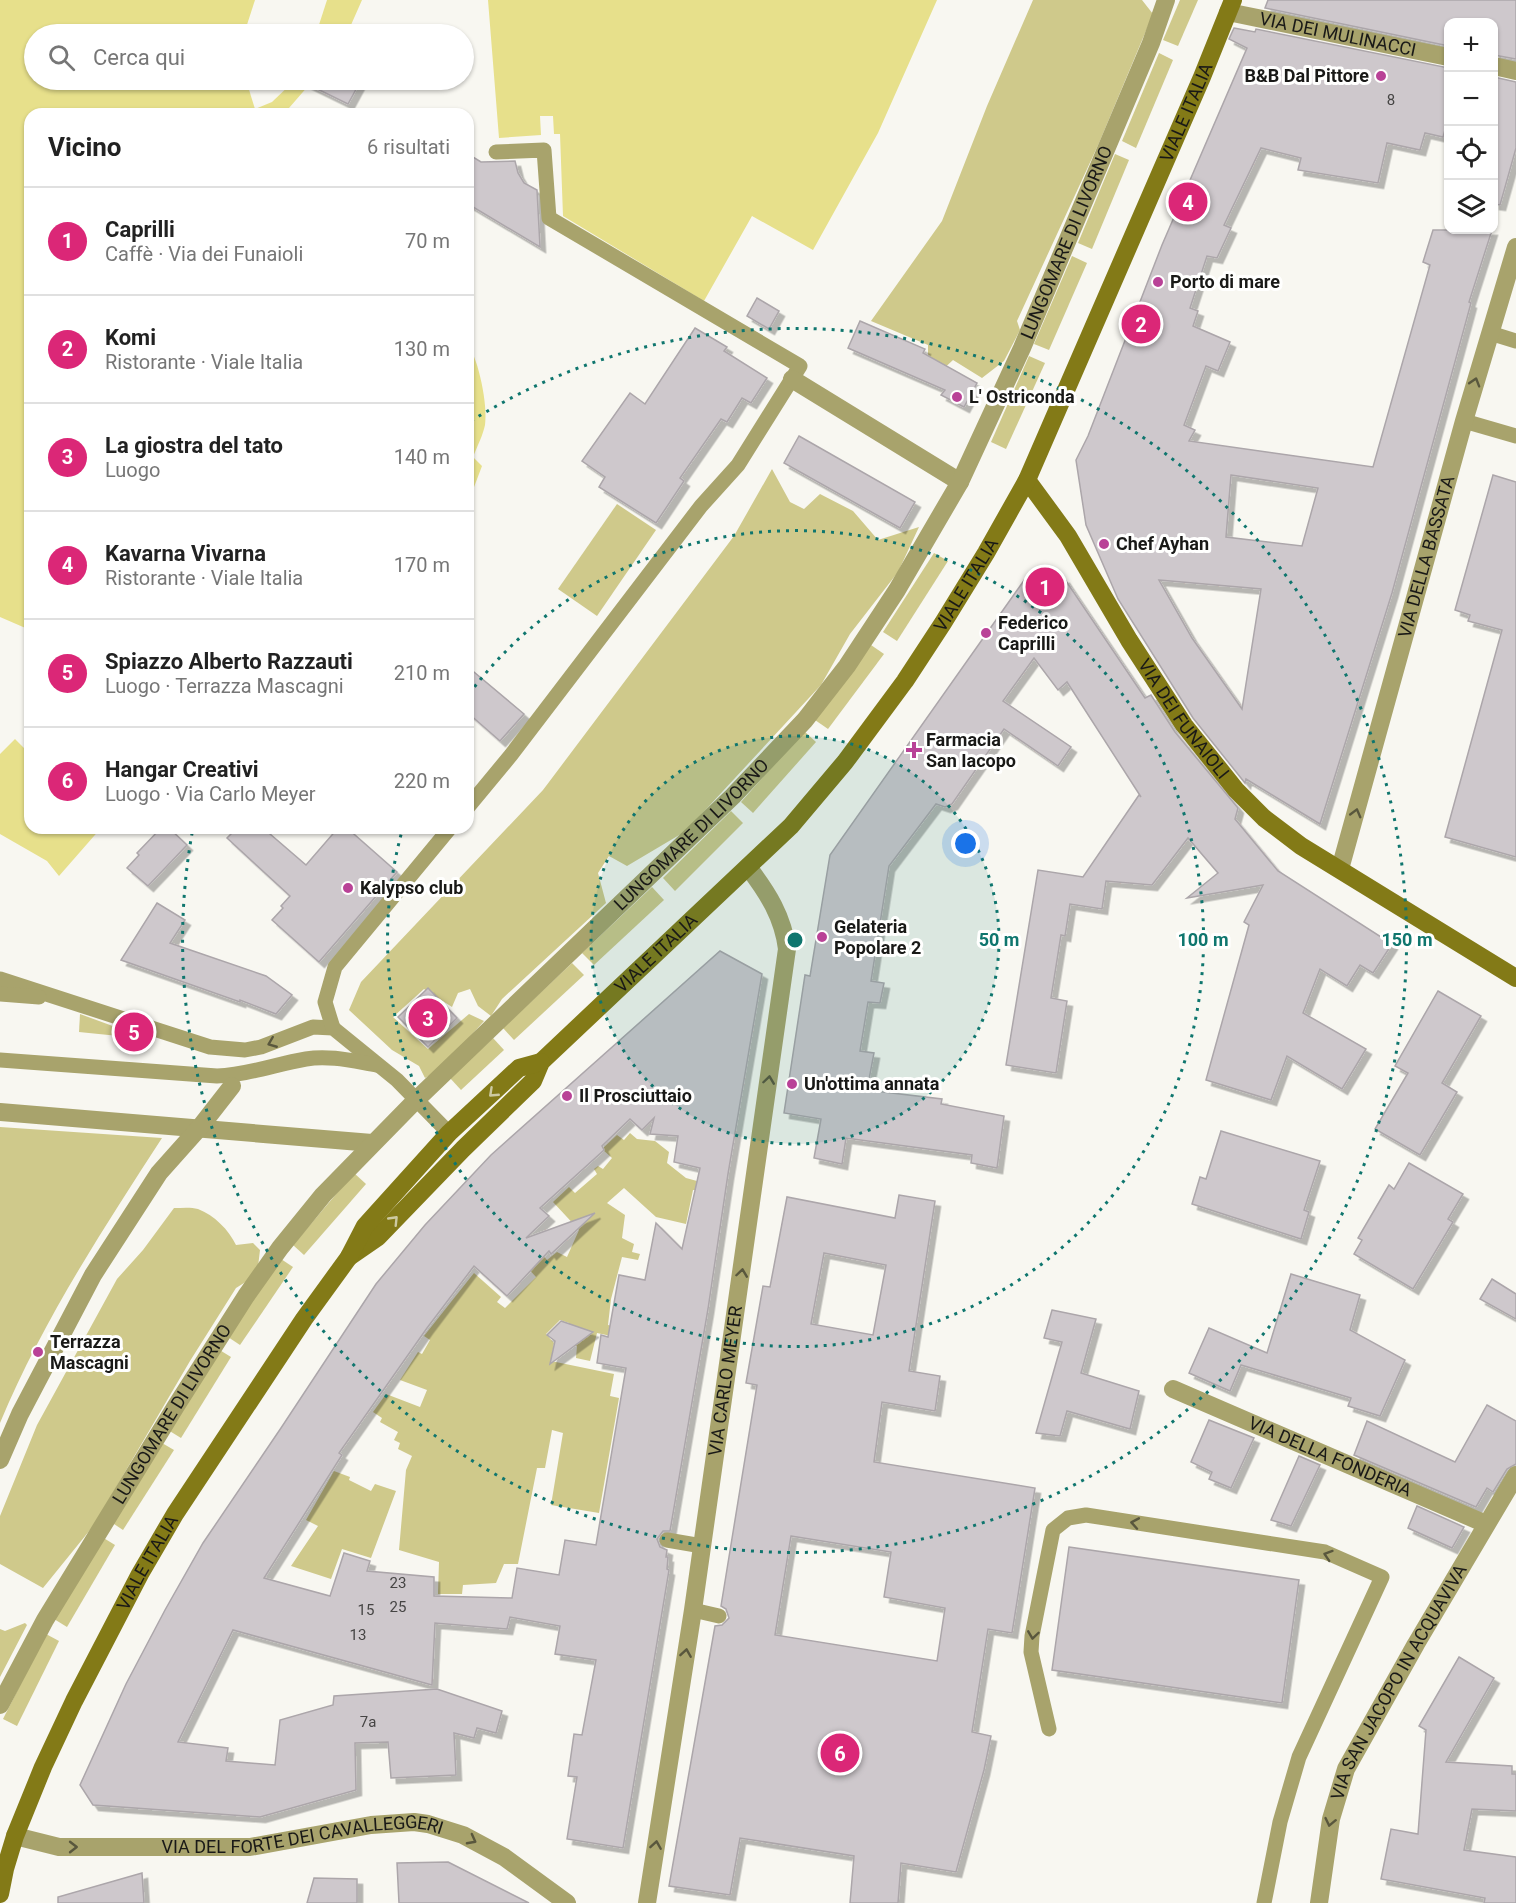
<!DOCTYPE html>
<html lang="it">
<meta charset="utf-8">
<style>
:root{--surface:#fff;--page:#f6f6f6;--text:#222;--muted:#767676;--line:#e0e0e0;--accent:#db2777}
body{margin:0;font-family:Roboto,sans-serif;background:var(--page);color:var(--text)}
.controls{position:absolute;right:18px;top:18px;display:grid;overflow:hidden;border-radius:12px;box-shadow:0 2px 4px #0004}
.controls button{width:54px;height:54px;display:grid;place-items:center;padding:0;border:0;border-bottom:2px solid var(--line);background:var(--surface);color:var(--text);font:30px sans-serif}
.you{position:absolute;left:966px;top:844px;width:21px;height:21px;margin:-15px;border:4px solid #fff;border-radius:50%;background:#1a73e8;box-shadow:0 0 0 9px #1a73e833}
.badge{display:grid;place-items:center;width:39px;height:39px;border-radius:50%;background:var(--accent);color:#fff;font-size:20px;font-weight:700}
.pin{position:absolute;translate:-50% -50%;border:3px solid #fff;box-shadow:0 2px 6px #0006}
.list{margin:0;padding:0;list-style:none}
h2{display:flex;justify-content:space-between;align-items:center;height:78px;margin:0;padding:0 24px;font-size:26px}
h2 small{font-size:20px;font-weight:400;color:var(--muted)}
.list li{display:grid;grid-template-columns:39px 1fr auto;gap:18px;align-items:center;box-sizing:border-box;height:108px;padding:0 24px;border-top:2px solid var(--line)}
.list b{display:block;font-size:22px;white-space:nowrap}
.list p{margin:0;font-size:20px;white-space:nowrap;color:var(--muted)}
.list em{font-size:20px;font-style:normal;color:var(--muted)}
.icon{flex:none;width:33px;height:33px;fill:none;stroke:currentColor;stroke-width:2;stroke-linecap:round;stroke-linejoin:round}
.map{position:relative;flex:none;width:1516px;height:1903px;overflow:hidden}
.search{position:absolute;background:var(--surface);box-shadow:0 2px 4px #0004;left:24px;top:24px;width:450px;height:66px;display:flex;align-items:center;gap:15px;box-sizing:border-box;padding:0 21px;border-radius:33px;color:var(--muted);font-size:22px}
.panel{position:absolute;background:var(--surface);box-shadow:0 2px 4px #0004;left:24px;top:108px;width:450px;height:726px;border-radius:18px}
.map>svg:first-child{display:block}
.green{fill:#cfc98b}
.water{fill:#e7e08b}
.pier{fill:#f8f7f1}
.building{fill:#cec8cc;stroke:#aca6aa;stroke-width:1.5;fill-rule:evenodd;filter:url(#shadow)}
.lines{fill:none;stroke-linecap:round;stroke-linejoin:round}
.lane{stroke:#a8a36c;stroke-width:15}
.street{stroke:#a8a36c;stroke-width:18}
.secondary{stroke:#837a17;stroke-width:18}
.oneway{stroke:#59573d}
.oneway2{stroke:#cdcaa2}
.ring{fill:none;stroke:#0f766e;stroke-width:3;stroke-dasharray:3 6}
.poi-dot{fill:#b94297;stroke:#fffffe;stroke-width:2}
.labels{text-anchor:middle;stroke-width:6;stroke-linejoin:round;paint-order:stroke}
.number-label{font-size:15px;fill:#464544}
.street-label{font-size:18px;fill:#191917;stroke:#fffffe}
.poi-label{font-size:18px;font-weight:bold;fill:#191917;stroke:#fffffe;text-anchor:start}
.centre{fill:#0f766e;stroke:#fffffe;stroke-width:3}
.ring-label{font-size:18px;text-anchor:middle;font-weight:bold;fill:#0f766e;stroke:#fffffe;stroke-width:6;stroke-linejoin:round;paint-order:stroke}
</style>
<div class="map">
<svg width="1516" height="1903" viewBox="0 0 1516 1903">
<defs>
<filter id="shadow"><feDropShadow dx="5.5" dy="5.5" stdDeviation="0" flood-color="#0004"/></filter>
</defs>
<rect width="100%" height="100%" fill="#f8f7f1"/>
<g class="green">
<path d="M1033 0H1142L1153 14 1099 143 1017 321 1020 330 1004 361 982 378 953 360 937 375 928 358V345L871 321 942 221 987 106Z"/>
<path d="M1180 0H1198L1178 46 1163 40Z"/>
<path d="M1159 53 1173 60 1136 148 1122 141Z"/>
<path d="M1115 154 1129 160 1092 249 1078 243Z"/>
<path d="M1072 256 1087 263 1049 350 1034 344Z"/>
<path d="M1029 356 1045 363 1006 449 991 442Z"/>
<path d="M772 469 790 502 804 509 820 494 853 511 878 540 919 527 898 572 850 634 821 685 686 831 627 866 609 856 598 873 606 903 502 999 491 1016 478 1006 470 989 458 993 452 1007 424 989 393 1017 428 1049 469 1014 484 1021 440 1070 425 1078 419 1066 392 1050 349 1010 361 982 543 790 734 536Z"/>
<path d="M617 504 656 530 597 616 558 589Z"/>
<path d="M934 553 948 561 897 641 883 632Z"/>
<path d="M871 645 884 654 828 729 815 720Z"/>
<path d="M804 731 816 742 753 813 741 802Z"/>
<path d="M731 811 743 823 675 891 663 878Z"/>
<path d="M652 887 664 900 594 965 582 953Z"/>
<path d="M572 963 584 975 514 1040 503 1028Z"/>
<path d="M80 1014 148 1039 79 1032Z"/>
<path d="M493 1038 504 1050 461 1090 450 1078Z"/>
<path d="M0 1127 162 1138C103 1229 42 1322 0 1423Z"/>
<path d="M630 1133 637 1139 655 1141 669 1152 667 1163 686 1178 697 1181 696 1190H693L686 1224 656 1217 624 1188 607 1203 625 1215 622 1238 634 1244 632 1252 640 1254 638 1260 622 1257 611 1299 608 1325 626 1329 625 1339 597 1333 590 1361 576 1358 577 1346 557 1343 569 1323 560 1320 546 1334 554 1343 551 1361 614 1374 610 1396 619 1398 599 1513 551 1505 563 1433 552 1430 545 1468H537L518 1564H504L496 1583 463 1585 462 1594H438L439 1562 399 1550 406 1470 412 1456 398 1449 400 1443 394 1440 398 1432 380 1422 382 1418 373 1412 386 1394 420 1407 427 1390 400 1380 418 1352 422 1354 430 1340 424 1336 474 1273 501 1297 497 1302 505 1308 536 1277 525 1265 539 1251 547 1260 557 1252 567 1257 579 1230 553 1202 569 1187 575 1193 597 1174 594 1169 598 1166 603 1169 612 1158 602 1149 617 1135 624 1140Z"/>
<path d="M354 1173 366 1184 304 1255 293 1245Z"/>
<path d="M174 1208C182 1208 191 1207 198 1209 214 1215 229 1230 236 1245L253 1243 260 1250 257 1275 236 1288 190 1361 94 1525 43 1588 0 1564V1516L37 1425 117 1279 143 1250Z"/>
<path d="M281 1259 293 1267 240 1345 228 1337Z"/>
<path d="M218 1349 231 1357 181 1438 168 1430Z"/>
<path d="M162 1443 174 1450 123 1530 111 1522Z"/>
<path d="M334 1471 350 1477 349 1480 371 1491 375 1484 396 1491 371 1558 342 1549 331 1579 291 1566 318 1526 306 1520Z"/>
<path d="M102 1537 115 1545 67 1627 54 1619Z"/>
<path d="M25 1623 27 1625 0 1677V1629L5 1631Z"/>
<path d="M46 1634 59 1641 17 1726 3 1719Z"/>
</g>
<g class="water">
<path d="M0 0H362L347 34H34V80H326L321 91 309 85 289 108 290 112 288 114H30V630L0 617Z"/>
<path d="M488 0H937L878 133 813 250 752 216 704 301 563 216 560 134H554L553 116H540L541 135 499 138Z"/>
<path d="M468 345C479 360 488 406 485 425 483 435 477 447 473 457L482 466 468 503Z"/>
<path d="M15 739 30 754V828H101L59 876 47 861 0 834V754Z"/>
</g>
<g class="pier">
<path d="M255 0H327L316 34H244Z"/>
<path d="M246 80H295L272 102 255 109Z"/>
</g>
<g class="building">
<path d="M1268 0H1516V59L1494 55V22H1449V46L1265 8Z"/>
<path d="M1234 28 1255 32 1256 29 1449 68V116L1443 137 1425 133 1420 150 1387 143 1378 183 1298 170 1301 158 1261 148 1224 225 1231 228 1217 258 1207 256 1190 308 1198 311 1193 326 1230 342 1218 371 1206 366 1184 425 1195 430 1189 441 1373 467 1430 265 1423 262 1433 230H1492L1469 302 1471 303 1392 593 1320 824 1246 779 1245 783 1193 718 1118 599 1086 525 1076 460 1088 436 1162 245 1247 48 1229 39ZM1231 475 1318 488 1302 546 1226 537ZM1159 580 1261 589 1242 709 1192 638Z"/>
<path d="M1494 77 1516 82V148L1500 205 1494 204Z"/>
<path d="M299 80H361L348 104Z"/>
<path d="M468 154 481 162 515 161 518 173 524 183 537 190 540 247 468 204Z"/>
<path d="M757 298 779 311 769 329 747 316Z"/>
<path d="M860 321 925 349 923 353 977 383 964 407 941 395 945 390 848 348Z"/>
<path d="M695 328 727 347 724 351 767 378 751 403 742 398 727 422 721 419 680 478 684 481 656 523 599 487 605 477 582 461 630 393 645 404Z"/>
<path d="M799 436 915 502 900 528 784 463Z"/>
<path d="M1493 475 1516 482V857L1445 837 1502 630 1468 621 1470 615 1455 610Z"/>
<path d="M1064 578 1145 698 1151 695 1175 732 1238 808 1235 819 1278 871 1392 944 1373 973 1360 965 1347 986 1320 969 1303 1013 1366 1049 1342 1089 1287 1056 1271 1100 1206 1080 1249 925 1244 922 1263 885 1187 898 1218 873 1188 838 1152 885 1106 881 1102 909 1070 904 1065 936 1061 935 1051 998 1067 1001 1056 1073 1006 1065 1038 870 1083 877 1139 795 1141 797 1067 682 1058 690 1034 658 1003 701 1071 747 1058 766 1004 729 952 804 945 807 936 804 889 866 871 981 884 983 880 1003 868 1002 860 1051 874 1053 867 1090 942 1099 941 1104 1004 1116 997 1168 971 1163 972 1155 846 1138 842 1164 814 1158 821 1119 784 1113 805 975 810 976 830 855 1025 579Z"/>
<path d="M468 667 524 714 500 741 468 713Z"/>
<path d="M161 828H169L187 845 148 886 127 868 139 855 137 853Z"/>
<path d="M237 828H263L306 865 338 828H347L397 872 319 962 272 920 283 908 281 906 290 896 227 838Z"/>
<path d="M157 903 185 920 170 943 266 976 292 995 276 1014 240 1000V1002L121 960Z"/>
<path d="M720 951 762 974 728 1174 708 1309 670 1531H663L657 1539 660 1547 667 1550 666 1557H668L667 1569 669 1570 623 1848 567 1839 577 1777 568 1776 574 1734 582 1735 596 1660 555 1654 560 1626 510 1617 507 1629 435 1623 432 1685 233 1630 178 1742 228 1748 226 1761 275 1765 280 1720 333 1705 334 1696 437 1689 502 1711 496 1733 477 1728 474 1738 454 1733 456 1775 391 1778 388 1742 355 1743 356 1790 260 1817 93 1805 80 1785 126 1684 165 1610 203 1543 281 1428 376 1284 425 1225 491 1155ZM654 1118 650 1134 678 1136 674 1162 700 1168 682 1249 656 1223 645 1280 619 1275 608 1337 601 1335 597 1363 626 1368 596 1545 565 1540 559 1575 517 1568 512 1598 434 1596V1577L367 1571 370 1561 344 1553 330 1596 264 1578 342 1455 339 1453 427 1328 474 1266 507 1296 549 1251 551 1254 595 1213 526 1238 549 1216 540 1208 604 1150 602 1146 630 1119 642 1130Z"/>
<path d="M428 988 457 1018 428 1047 398 1017Z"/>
<path d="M1438 991 1481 1016 1442 1083 1457 1092 1420 1155 1375 1129 1408 1073 1395 1066Z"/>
<path d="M1221 1131 1320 1161 1304 1210 1309 1212 1301 1239 1192 1204 1200 1177 1206 1179Z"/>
<path d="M1409 1163 1463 1194 1448 1219 1453 1222 1413 1289 1354 1254 1362 1240 1358 1238 1389 1185 1394 1189Z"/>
<path d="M899 1195 935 1201 909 1371 940 1376 935 1411 882 1402 874 1462 1035 1488 1012 1633 988 1629 972 1732 991 1736 984 1770 956 1872 901 1863 898 1903H850L854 1856 740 1838 730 1895 669 1886 715 1626 722 1625 729 1618 726 1609 721 1606 757 1385 746 1383 763 1286 770 1287 787 1197 895 1218ZM824 1253 886 1265 873 1335 811 1324ZM791 1536 891 1552 884 1597 945 1608 937 1661 775 1635Z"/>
<path d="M1291 1274 1360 1295 1350 1330 1405 1360 1380 1416 1348 1406 1351 1398 1241 1365 1230 1391 1189 1373 1209 1328 1267 1353Z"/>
<path d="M1492 1279 1516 1294V1319L1480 1299Z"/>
<path d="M1052 1310 1096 1319 1081 1373 1139 1391 1130 1429 1067 1411 1060 1436 1036 1433 1062 1342 1044 1338Z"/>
<path d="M561 1321 593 1332 550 1364 555 1341 547 1335Z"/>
<path d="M1487 1405 1516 1421V1464L1507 1469 1493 1492 1487 1488 1476 1507 1354 1455 1367 1421 1455 1462Z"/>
<path d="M1209 1420 1254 1438 1231 1488 1209 1479 1212 1472 1191 1462Z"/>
<path d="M1299 1456 1320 1465 1291 1526 1271 1520Z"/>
<path d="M1417 1506 1464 1527 1452 1548 1408 1528Z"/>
<path d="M1069 1547 1299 1580 1282 1703 1052 1670Z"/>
<path d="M1459 1657 1494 1678 1446 1762 1512 1766V1774H1516V1811L1472 1809 1464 1850 1516 1857V1903H1484L1485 1898 1381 1879 1391 1829 1418 1834 1426 1730 1419 1726Z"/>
<path d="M448 1862 529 1903H399L397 1863Z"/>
<path d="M142 1873 144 1903H58V1897Z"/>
<path d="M314 1878 357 1879V1903H307Z"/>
</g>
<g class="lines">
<g class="lane">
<path d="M1490 333 1516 341"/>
<path d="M1464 421 1516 436"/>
<path d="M468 807 511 755 701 506 738 465 800 366 549 218 544 150 496 152"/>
<path d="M0 979 210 1047 245 1050 261 1047 313 1027 333 1028 397 1080 449 1133"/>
<path d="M0 994 39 997"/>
<path d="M333 1028 325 1002 335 967 450 828"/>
<path d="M0 1060 217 1076C248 1075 276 1064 306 1059 329 1055 353 1061 377 1065"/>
<path d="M667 1540 702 1546"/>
<path d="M693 1610 719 1616"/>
<path d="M1049 1729 1031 1652 1032 1636 1053 1530 1068 1518 1086 1515 1325 1552 1382 1577 1299 1757 1280 1822 1264 1903"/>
</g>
<g class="street">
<path id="s1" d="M1228 12 1448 57"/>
<path d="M1494 66 1516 71"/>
<path d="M792 379 960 482"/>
<path id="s2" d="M1340 869 1464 421 1516 247"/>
<path d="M0 1112 372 1143"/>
<path id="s3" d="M1173 1389 1486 1524"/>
<path d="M0 1460 20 1414 93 1275 159 1173 200 1127 232 1086"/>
<path id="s4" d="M0 1705 45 1620 176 1406 246 1296 280 1248 323 1195 416 1100 733 796 805 720 847 666 897 590 960 482 1022 348 1151 43 1166 0"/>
<path id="s5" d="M15 1836 59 1847H250L371 1825 414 1822 428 1824 463 1835 504 1857 567 1903"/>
<path id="s6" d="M647 1903 693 1610 787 949C783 917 768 893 748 867"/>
<path id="s7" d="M1319 1903 1331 1819 1346 1769 1416 1644 1516 1475"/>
</g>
<g class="secondary">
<path id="s8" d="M1027 480 1068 536 1129 640 1184 725 1236 790 1264 818 1301 846 1516 978"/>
<path id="s9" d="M349 1257 378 1237 463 1149 533 1081 541 1062 791 826 845 762 905 681 943 623 986 553 1027 480 1202 77 1233 0"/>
<path id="s10" d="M0 1894 5 1869 15 1836 43 1767 74 1701 140 1574 175 1514 304 1319 349 1257 365 1226 449 1133 519 1068 541 1062"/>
</g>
</g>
<defs><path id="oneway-chevron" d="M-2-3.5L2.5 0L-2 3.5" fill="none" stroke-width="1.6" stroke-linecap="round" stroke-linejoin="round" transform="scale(1.5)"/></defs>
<g class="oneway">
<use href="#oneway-chevron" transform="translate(1475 382) rotate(-73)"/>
<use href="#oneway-chevron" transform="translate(1356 813) rotate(-75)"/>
<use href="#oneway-chevron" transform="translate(272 1043) rotate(158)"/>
<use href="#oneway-chevron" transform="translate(769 1080) rotate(-82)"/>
<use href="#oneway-chevron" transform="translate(742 1273) rotate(-82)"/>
<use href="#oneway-chevron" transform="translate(1135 1523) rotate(-170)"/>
<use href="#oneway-chevron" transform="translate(1328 1555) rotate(-162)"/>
<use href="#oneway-chevron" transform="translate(1033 1635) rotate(98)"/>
<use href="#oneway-chevron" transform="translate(686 1653) rotate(-81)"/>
<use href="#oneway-chevron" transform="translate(1330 1822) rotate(102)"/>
<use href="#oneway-chevron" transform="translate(472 1840) rotate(28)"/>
<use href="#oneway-chevron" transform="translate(656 1845) rotate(-81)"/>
<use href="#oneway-chevron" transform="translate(73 1847)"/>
</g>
<g class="oneway2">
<use href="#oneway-chevron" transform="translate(493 1093) rotate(137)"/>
<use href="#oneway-chevron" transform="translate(394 1220) rotate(-46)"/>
</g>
<circle cx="795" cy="940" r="204" fill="#0f766e" fill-opacity=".12"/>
<g class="ring">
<circle cx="795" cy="940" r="204"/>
<path d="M469 694A408 408 0 1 1 402 831"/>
<path d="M471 421A612 612 0 1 1 193 828"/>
</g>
<g class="poi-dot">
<circle cx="1381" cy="76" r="6"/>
<circle cx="1158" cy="282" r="6"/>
<circle cx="957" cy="397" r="6"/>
<circle cx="1104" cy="544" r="6"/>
<circle cx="986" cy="633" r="6"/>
<path d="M911 741h6v6h6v6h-6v6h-6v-6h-6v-6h6z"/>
<circle cx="348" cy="888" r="6"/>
<circle cx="822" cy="937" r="6"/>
<circle cx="792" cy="1084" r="6"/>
<circle cx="567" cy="1096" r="6"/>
<circle cx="38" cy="1352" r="6"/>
</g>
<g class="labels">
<g class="number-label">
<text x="1391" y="105">8</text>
<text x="398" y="1588">23</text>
<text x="398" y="1612">25</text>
<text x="366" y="1615">15</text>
<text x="358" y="1640">13</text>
<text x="368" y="1727">7a</text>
</g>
<g class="street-label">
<text dy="6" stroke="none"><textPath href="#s1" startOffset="112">VIA DEI MULINACCI</textPath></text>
<text dy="6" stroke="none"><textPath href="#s9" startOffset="1440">VIALE ITALIA</textPath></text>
<text dy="6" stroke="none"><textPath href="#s4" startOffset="1828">LUNGOMARE DI LIVORNO</textPath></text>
<text dy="6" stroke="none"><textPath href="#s2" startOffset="324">VIA DELLA BASSATA</textPath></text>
<text dy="6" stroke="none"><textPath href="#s9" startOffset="918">VIALE ITALIA</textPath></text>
<text dy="6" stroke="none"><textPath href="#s8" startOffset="286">VIA DEI FUNAIOLI</textPath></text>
<text dy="6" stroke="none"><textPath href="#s4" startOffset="1120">LUNGOMARE DI LIVORNO</textPath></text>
<text dy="6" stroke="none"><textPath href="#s9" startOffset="434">VIALE ITALIA</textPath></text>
<text dy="6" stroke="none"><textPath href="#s6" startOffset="528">VIA CARLO MEYER</textPath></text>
<text dy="6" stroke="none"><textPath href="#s4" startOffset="338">LUNGOMARE DI LIVORNO</textPath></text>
<text dy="6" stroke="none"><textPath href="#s3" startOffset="171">VIA DELLA FONDERIA</textPath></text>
<text dy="6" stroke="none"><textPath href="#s10" startOffset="364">VIALE ITALIA</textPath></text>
<text dy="6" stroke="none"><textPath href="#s7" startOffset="238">VIA SAN JACOPO IN ACQUAVIVA</textPath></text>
<text dy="6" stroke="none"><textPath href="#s5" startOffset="290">VIA DEL FORTE DEI CAVALLEGGERI</textPath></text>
</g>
<g class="poi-label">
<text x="1369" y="82" text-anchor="end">B&amp;B Dal Pittore</text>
<text x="1170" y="288">Porto di mare</text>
<text x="969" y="403">L' Ostriconda</text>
<text x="1116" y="550">Chef Ayhan</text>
<text x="998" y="629">Federico<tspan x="998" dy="21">Caprilli</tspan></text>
<text x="926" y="746">Farmacia<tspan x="926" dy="21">San Iacopo</tspan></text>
<text x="360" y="894">Kalypso club</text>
<text x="834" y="933">Gelateria<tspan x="834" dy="21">Popolare 2</tspan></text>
<text x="804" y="1090">Un'ottima annata</text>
<text x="579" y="1102">Il Prosciuttaio</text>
<text x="50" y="1348">Terrazza<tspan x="50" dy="21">Mascagni</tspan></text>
</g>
</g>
<circle cx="795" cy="940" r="9" class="centre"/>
<g class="ring-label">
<text x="999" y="946">50 m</text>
<text x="1203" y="946">100 m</text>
<text x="1407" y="946">150 m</text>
</g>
</svg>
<div class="controls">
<button>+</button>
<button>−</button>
<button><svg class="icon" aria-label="locate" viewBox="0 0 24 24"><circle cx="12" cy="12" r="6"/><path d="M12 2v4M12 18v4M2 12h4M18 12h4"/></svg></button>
<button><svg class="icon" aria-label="layers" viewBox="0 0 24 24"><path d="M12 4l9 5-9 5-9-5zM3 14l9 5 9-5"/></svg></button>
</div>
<div class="you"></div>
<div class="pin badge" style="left:1045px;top:587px">1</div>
<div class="pin badge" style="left:1141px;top:324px">2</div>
<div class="pin badge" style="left:428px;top:1018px">3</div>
<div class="pin badge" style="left:1188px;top:202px">4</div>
<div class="pin badge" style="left:134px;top:1032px">5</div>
<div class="pin badge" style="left:840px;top:1753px">6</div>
<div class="search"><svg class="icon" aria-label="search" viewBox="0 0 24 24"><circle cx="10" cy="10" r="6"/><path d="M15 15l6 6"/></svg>Cerca qui</div>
<section class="panel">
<h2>Vicino<small>6 risultati</small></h2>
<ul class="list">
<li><span class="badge">1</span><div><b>Caprilli</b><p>Caffè · Via dei Funaioli</p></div><em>70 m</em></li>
<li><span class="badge">2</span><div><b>Komi</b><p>Ristorante · Viale Italia</p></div><em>130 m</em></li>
<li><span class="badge">3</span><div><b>La giostra del tato</b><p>Luogo</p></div><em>140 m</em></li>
<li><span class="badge">4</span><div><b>Kavarna Vivarna</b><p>Ristorante · Viale Italia</p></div><em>170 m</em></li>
<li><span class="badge">5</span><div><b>Spiazzo Alberto Razzauti</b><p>Luogo · Terrazza Mascagni</p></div><em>210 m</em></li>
<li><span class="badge">6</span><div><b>Hangar Creativi</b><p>Luogo · Via Carlo Meyer</p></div><em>220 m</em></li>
</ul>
</section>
</div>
